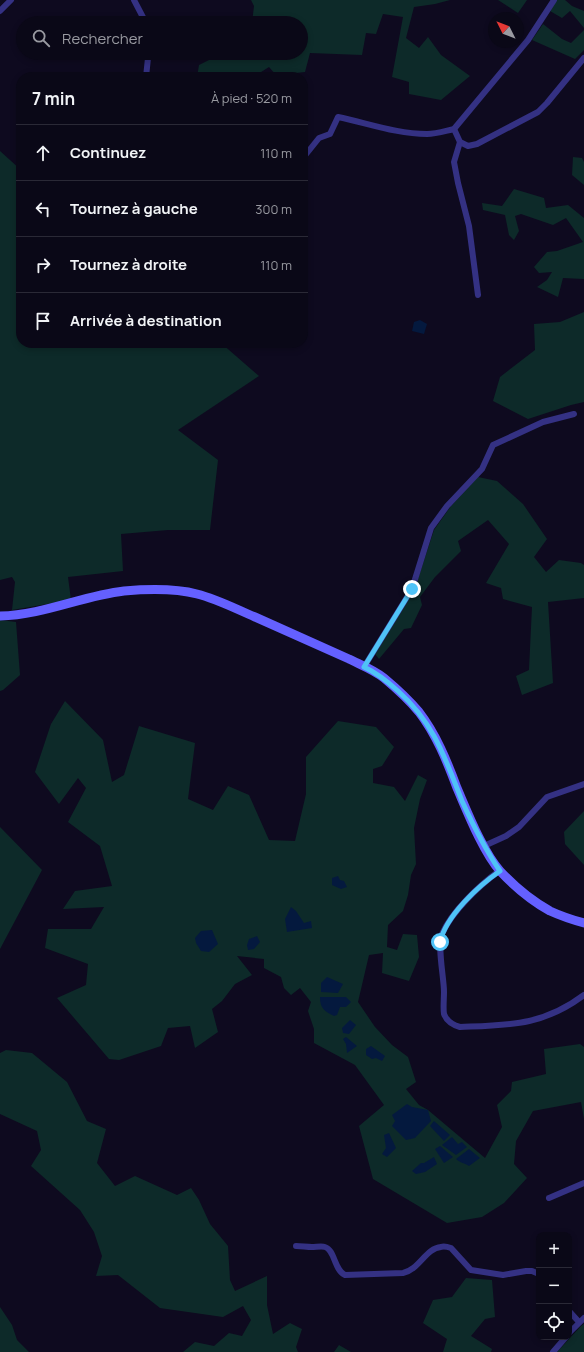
<!DOCTYPE html>
<html lang="fr">
<meta charset="utf-8">
<style>
:root{--surface:#0a0817;--page:#181624;--text:#f1f3f6;--muted:#999aa1;--line:#2a2936}
body{margin:0;font-family:Manrope,sans-serif;background:var(--page);color:var(--text)}
.controls{position:absolute;right:12px;bottom:12px;display:grid;overflow:hidden;border-radius:8px;box-shadow:0 2px 6px #0003}
.controls button{width:36px;height:36px;display:grid;place-items:center;padding:0;border:0;border-bottom:1px solid var(--line);background:var(--surface);color:var(--text);font:20px sans-serif}
.compass{position:absolute;left:488px;top:12px;width:36px;height:36px;border-radius:50%;background:var(--surface);box-shadow:0 2px 6px #0003;rotate:312deg}
.stop{position:absolute;width:12px;height:12px;margin:-9px;border:3px solid #4fc3f7;border-radius:50%;background:#fff}
.stop.end{background:#4fc3f7;border-color:#fff;box-shadow:0 1px 4px #0008}
.list{margin:0;padding:0;list-style:none}
h2{display:flex;justify-content:space-between;align-items:center;height:52px;margin:0;padding:0 16px;font-size:17px}
h2 small{font-size:13px;font-weight:400;color:var(--muted)}
.list li{display:grid;grid-template-columns:26px 1fr auto;gap:12px;align-items:center;box-sizing:border-box;height:56px;padding:0 16px;border-top:1px solid var(--line)}
.list b{display:block;font-size:15px;white-space:nowrap}
.list em{font-size:13px;font-style:normal;color:var(--muted)}
.icon{flex:none;width:22px;height:22px;fill:none;stroke:currentColor;stroke-width:2;stroke-linecap:round;stroke-linejoin:round}
.map{position:relative;flex:none;width:584px;height:1352px;overflow:hidden}
.search{position:absolute;background:var(--surface);box-shadow:0 2px 6px #0003;left:16px;top:16px;width:292px;height:44px;display:flex;align-items:center;gap:10px;box-sizing:border-box;padding:0 14px;border-radius:22px;color:var(--muted);font-size:15px}
.panel{position:absolute;background:var(--surface);box-shadow:0 2px 6px #0003;left:16px;top:72px;width:292px;height:276px;border-radius:16px}
.map>svg:first-child{display:block}
.green{fill:#0d2a29}
.water{fill:#04193e}
.lines{fill:none;stroke-linecap:round;stroke-linejoin:round}
.street{stroke:#343183;stroke-width:6}
.secondary{stroke:#6460ff;stroke-width:9}
.route{stroke:#4fc3f7;stroke-width:5}
</style>
<div class="map">
<svg width="584" height="1352" viewBox="0 0 584 1352">
<rect width="100%" height="100%" fill="#0e0a1f"/>
<g class="green">
<path d="M251 0H450L435 4 414 7 406 38 419 48 428 37 441 55 470 76 441 100 409 94V82L392 77 403 17 383 14 376 34 366 33 362 55 310 53 305 72 276 75 269 67 253 77H197L199 65 223 53H301V23H252L254 6Z"/>
<path d="M498 0H527L518 13Z"/>
<path d="M557 0H565L572 6 584 11V28L570 11 562 18 550 11Z"/>
<path d="M543 24 562 39 571 43 584 30V50L575 59 532 40Z"/>
<path d="M0 151 21 170V343H221L259 376 178 430 218 460 210 530H168L121 534 123 571 68 577 71 600 12 610 15 582 12 577 0 580Z"/>
<path d="M573 157 582 158 584 162V185L572 175Z"/>
<path d="M514 189 544 198 546 208 568 205 584 218V279L563 278 558 297 537 287 547 280 552 272 539 273 534 267 547 252 557 251 583 242 566 218 553 225 521 214 515 216 519 231 514 240 509 235 505 215 483 210 482 203 502 206Z"/>
<path d="M584 312V402L571 405 528 419 493 401 500 377 535 350 534 324 560 322Z"/>
<path d="M478 477 497 481 523 504 547 539 534 557 546 572 559 560 581 563 584 565V598L548 602 553 683 522 695 516 676 529 670 532 607 503 599 501 588 486 583 509 544 488 520 458 541 461 551 435 577 420 597 422 605 411 628 404 629 379 659 375 654 414 591 434 530 451 506Z"/>
<path d="M0 620 16 622 20 675 3 690 0 691Z"/>
<path d="M65 701 103 740 112 782 124 775 139 726 195 743 188 799 213 810 228 786 249 795 269 840 295 841 306 794V757L338 721 376 727 394 747 382 766 373 769V783L394 787 405 801 418 775 427 780 420 799 414 828 416 864 411 875 408 895 403 911 388 925 387 947 397 950 403 934 417 935 419 957 409 981 382 973 383 953 369 955 358 1002 375 1027 392 1045 408 1057 416 1082 406 1089 419 1105 428 1110 485 1158 502 1127 497 1105 511 1091 512 1082 546 1074 544 1049 580 1044 584 1047V1119L581 1102 533 1111 516 1141 514 1164 527 1178 504 1203 482 1217 447 1223 373 1179 359 1126 384 1105 355 1065 314 1043V1029L308 1011 311 1002 300 988 291 995 284 988 281 977 264 968V959L237 956 252 975 235 984 222 1001 212 1009 218 1032 195 1048 190 1026 168 1028 161 1046 119 1060 109 1059 57 998 86 985 88 964 45 948 48 929H91L104 907 63 909 75 891 112 886 100 846 68 822 86 788 78 778 59 804 35 772 51 724Z"/>
<path d="M584 811V865L565 844 564 832Z"/>
<path d="M0 827 42 870 0 949Z"/>
<path d="M6 1050 32 1053 67 1082 87 1121 106 1129 97 1163 115 1186 135 1176 177 1195 191 1188 199 1200 210 1224 228 1246 230 1280 235 1291 267 1276V1305L273 1334 290 1323 302 1329 296 1347 298 1352H183L195 1342 214 1346 229 1333 242 1336 251 1320 243 1306 223 1317 160 1308 118 1275 96 1276 102 1256 94 1232 80 1210 31 1166 41 1150 37 1131 0 1114V1053Z"/>
<path d="M466 1278 492 1280 495 1317 485 1319 471 1336 492 1349 491 1352H443L447 1339 423 1323 433 1300 452 1297Z"/>
<path d="M0 1307 12 1325 17 1340 29 1352H0Z"/>
<path d="M584 1324V1352H557L581 1326Z"/>
<path d="M339 1345 351 1352H334Z"/>
</g>
<g class="water">
<path d="M420 320 427 324 424 334 412 331 414 322Z"/>
<path d="M338 876 340 880 344 881 347 887 341 889 332 885V878Z"/>
<path d="M291 907 296 911 304 923 311 921 312 928 287 932 285 919Z"/>
<path d="M212 930 218 944 209 952 201 951 196 943 195 938 201 931Z"/>
<path d="M257 936 260 942 254 949 248 950 247 945 249 939Z"/>
<path d="M327 977 343 984 338 993 321 992V983Z"/>
<path d="M320 997H346L351 1002 346 1007H340L337 1015 334 1016C324 1011 320 1008 320 997Z"/>
<path d="M350 1020 356 1025 349 1034 343 1033 342 1028Z"/>
<path d="M346 1037 357 1046 347 1053 346 1044 343 1039Z"/>
<path d="M371 1046 385 1056 382 1061 376 1058 372 1059 366 1055V1049Z"/>
<path d="M407 1104 412 1107 428 1110 431 1121 415 1138 406 1140 392 1126 395 1121 392 1115Z"/>
<path d="M434 1121 450 1135 444 1141 430 1126Z"/>
<path d="M389 1133 396 1148 387 1157 382 1154 386 1148 384 1135Z"/>
<path d="M452 1137 458 1144 462 1142 467 1147 456 1155 442 1145Z"/>
<path d="M440 1146 453 1157 444 1163 435 1149Z"/>
<path d="M469 1149 480 1158 469 1166C465 1163 460 1163 456 1159Z"/>
<path d="M434 1157 437 1164 425 1172 416 1174 412 1171 421 1163H424Z"/>
</g>
<g class="lines">
<g class="street">
<path d="M134 0 146 23"/>
<path d="M0 11 11 0"/>
<path d="M146 77 148 58 151 53"/>
<path d="M454 129 460 142 468 146 477 144 538 112 547 103 584 58"/>
<path d="M460 142 454 162 458 183 469 226 478 295"/>
<path d="M303 158 319 138 330 134 338 117C367 123 397 134 427 134 436 134 445 131 454 129L528 40 554 0"/>
<path d="M364 667 412 589 431 528 447 506 482 469 493 445 543 422 574 414"/>
<path d="M484 846 506 836 519 827 547 797 584 784"/>
<path d="M499 871C480 885 452 911 442 934 437 946 444 978 444 992 444 999 443 1008 444 1014 447 1022 453 1025 460 1027 509 1025 543 1026 584 995"/>
<path d="M549 1198 584 1183"/>
<path d="M296 1246C301 1246 307 1247 312 1247 316 1247 322 1246 325 1247 335 1250 334 1270 345 1275L403 1273C419 1270 426 1248 441 1247 444 1246 448 1247 451 1248L471 1270 503 1275 526 1271H532L539 1274"/>
<path d="M569 1311 579 1322"/>
<path d="M569 1333 584 1318"/>
<path d="M553 1352 566 1337"/>
</g>
<path class="secondary" d="M0 616C43 615 82 596 124 591 148 589 174 588 197 594 217 599 236 609 255 617 287 631 318 645 349 659 361 665 374 670 384 678 396 688 409 700 419 712 436 734 447 761 457 788 467 811 483 852 500 871 514 886 532 901 550 911 561 916 573 920 584 923"/>
</g>
<g class="lines">
<path class="route" d="M412 589 364 667C377 673 387 681 398 691 434 723 445 758 462 801 473 825 485 849 500 871 478 886 446 916 440 942"/>
</g>
</svg>
<div class="controls">
<button>+</button>
<button>−</button>
<button><svg class="icon" aria-label="locate" viewBox="0 0 24 24"><circle cx="12" cy="12" r="6"/><path d="M12 2v4M12 18v4M2 12h4M18 12h4"/></svg></button>
</div>
<svg class="compass" viewBox="-18 -18 36 36"><path d="M0-13l5 13h-10z" fill="#e53935"/><path d="M0 13l5-13h-10z" fill="#999aa1"/></svg>
<div class="stop" style="left:440px;top:942px"></div>
<div class="stop end" style="left:412px;top:589px"></div>
<div class="search"><svg class="icon" aria-label="search" viewBox="0 0 24 24"><circle cx="10" cy="10" r="6"/><path d="M15 15l6 6"/></svg>Rechercher</div>
<section class="panel">
<h2>7 min<small>À pied · 520 m</small></h2>
<ul class="list">
<li><svg class="icon" aria-label="ahead" viewBox="0 0 24 24"><path d="M12 20V5M6 11l6-6 6 6"/></svg><div><b>Continuez</b></div><em>110 m</em></li>
<li><svg class="icon" aria-label="left" viewBox="0 0 24 24"><path d="M17 20v-9H6M10 6l-5 5 5 5"/></svg><div><b>Tournez à gauche</b></div><em>300 m</em></li>
<li><svg class="icon" aria-label="right" viewBox="0 0 24 24"><path d="M7 20v-9h11M14 6l5 5-5 5"/></svg><div><b>Tournez à droite</b></div><em>110 m</em></li>
<li><svg class="icon" aria-label="arrive" viewBox="0 0 24 24"><path d="M6 21V4h12l-3 4 3 4H6"/></svg><div><b>Arrivée à destination</b></div></li>
</ul>
</section>
</div>
